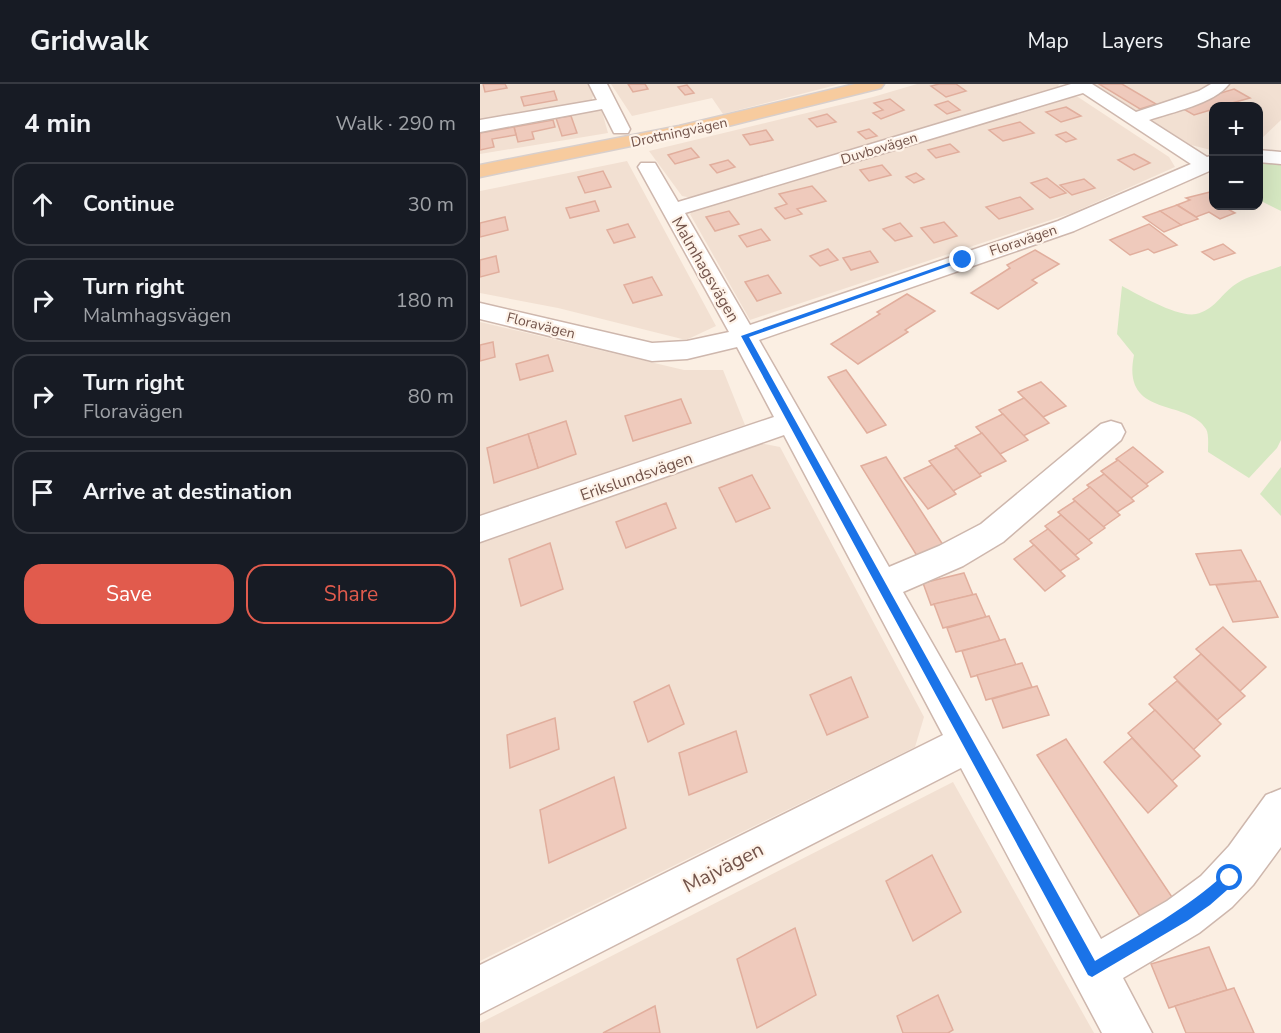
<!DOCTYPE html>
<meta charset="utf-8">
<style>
:root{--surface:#171b24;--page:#242831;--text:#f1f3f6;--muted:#9ea1a6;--line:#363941;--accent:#e15b4d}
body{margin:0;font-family:"Nunito Sans",sans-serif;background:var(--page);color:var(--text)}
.controls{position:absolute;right:18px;top:18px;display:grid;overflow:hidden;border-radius:12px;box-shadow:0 6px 24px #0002}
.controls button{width:54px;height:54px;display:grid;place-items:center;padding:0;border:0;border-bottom:2px solid var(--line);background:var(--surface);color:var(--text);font:30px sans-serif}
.stop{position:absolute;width:18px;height:18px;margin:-14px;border:4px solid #1a73e8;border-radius:50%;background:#fff}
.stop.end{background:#1a73e8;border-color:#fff;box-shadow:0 2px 6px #0008}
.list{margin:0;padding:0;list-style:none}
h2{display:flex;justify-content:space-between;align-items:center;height:78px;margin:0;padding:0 24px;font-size:26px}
h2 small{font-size:20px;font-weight:400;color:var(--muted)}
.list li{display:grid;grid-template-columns:39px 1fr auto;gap:18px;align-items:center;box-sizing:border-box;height:84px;margin:0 12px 12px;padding:0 12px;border:2px solid var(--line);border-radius:18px}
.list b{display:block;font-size:22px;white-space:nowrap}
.list p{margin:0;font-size:20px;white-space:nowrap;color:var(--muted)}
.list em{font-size:20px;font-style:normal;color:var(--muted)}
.actions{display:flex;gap:12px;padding:18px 24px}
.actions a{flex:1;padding:14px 0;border:2px solid var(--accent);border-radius:18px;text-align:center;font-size:21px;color:var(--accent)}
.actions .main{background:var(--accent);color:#fff}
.icon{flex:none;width:33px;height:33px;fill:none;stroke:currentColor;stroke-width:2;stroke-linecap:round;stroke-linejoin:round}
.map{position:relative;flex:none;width:801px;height:949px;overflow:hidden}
header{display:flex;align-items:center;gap:36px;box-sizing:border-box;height:84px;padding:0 30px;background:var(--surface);border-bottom:2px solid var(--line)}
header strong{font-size:28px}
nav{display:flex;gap:33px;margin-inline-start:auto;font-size:21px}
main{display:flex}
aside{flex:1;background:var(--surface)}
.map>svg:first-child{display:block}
.residential{fill:#f2e0d2}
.green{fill:#d6e8c2}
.building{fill:#efcabc;stroke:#e1ae9d;stroke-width:1.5}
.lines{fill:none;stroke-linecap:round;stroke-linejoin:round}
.minor-casing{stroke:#ceb7ad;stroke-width:3}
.major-casing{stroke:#d8cfcc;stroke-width:3}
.minor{fill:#fff;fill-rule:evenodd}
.major{fill:#f7cb9e;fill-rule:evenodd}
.route{fill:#1a73e8}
.labels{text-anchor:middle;stroke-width:4.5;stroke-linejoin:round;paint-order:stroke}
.far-street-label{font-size:14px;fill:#72534a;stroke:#fef3e9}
.street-label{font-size:16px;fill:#72534a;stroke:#fef3e9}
.near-street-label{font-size:20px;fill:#72534a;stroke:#fef3e9}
</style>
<header>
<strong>Gridwalk</strong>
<nav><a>Map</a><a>Layers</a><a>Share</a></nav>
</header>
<main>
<aside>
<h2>4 min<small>Walk · 290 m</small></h2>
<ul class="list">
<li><svg class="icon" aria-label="ahead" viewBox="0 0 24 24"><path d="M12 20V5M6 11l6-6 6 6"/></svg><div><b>Continue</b></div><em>30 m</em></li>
<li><svg class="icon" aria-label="right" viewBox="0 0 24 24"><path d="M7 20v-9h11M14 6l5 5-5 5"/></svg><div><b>Turn right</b><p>Malmhagsvägen</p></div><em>180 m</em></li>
<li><svg class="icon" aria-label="right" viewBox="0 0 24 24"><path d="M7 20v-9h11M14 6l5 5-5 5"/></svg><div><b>Turn right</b><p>Floravägen</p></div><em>80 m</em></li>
<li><svg class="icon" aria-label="arrive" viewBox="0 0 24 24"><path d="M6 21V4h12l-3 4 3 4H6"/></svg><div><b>Arrive at destination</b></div></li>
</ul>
<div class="actions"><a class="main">Save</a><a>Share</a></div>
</aside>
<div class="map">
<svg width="801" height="949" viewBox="0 0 801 949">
<rect width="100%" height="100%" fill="#fbefe3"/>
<g class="residential">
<path d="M0 0H110L114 8 111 19 0 37Z"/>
<path d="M131 0H360L243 30 232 14 152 32Z"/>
<path d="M437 0H579L576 7 212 114 202 112 169 67 393 13Z"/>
<path d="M612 0H801V36L779 57 778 22H734L733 66H731L711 61Z"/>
<path d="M588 13H598L689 73 695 83 592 129 270 236 210 130 215 125Z"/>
<path d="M121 24 128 49 0 70V45Z"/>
<path d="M147 77 236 242 206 256 78 224 0 209V107Z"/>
<path d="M0 238 204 286H243L265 341 0 432Z"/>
<path d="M280 359 300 363 444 633 435 663 0 877V456Z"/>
<path d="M473 698 614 949H0V939Z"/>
</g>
<g class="green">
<path d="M779 77 801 80V127L781 117 779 112Z"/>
<path d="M801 182V356L797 364 769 394 728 368C728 361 729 350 726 345 707 314 641 335 654 271L637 250 642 202C659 211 699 234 716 230 734 226 740 212 753 202 766 192 786 188 801 182Z"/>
<path d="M801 383V432L780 410Z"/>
</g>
<g class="building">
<path d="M3 0H25L27 4 5 8Z"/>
<path d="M148 0H165L168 5 153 8Z"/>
<path d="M459 0H476L486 7 466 13 451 2Z"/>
<path d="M619 0H642L676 20 660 25Z"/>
<path d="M207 1 214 9 205 11 198 3Z"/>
<path d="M754 5 770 14 741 22H734V25L714 31 698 22Z"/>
<path d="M74 7 77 16 44 22 41 13Z"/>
<path d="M410 15 424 26 401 35 393 29 403 26 394 19Z"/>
<path d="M468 17 480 26 467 30 455 21Z"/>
<path d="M586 23 601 32 581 38 566 28Z"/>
<path d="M347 30 356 38 337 43 329 35Z"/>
<path d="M91 32 97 49 82 52 76 34Z"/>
<path d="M73 36 75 43 52 48 54 55 38 58 34 43Z"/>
<path d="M540 38 554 49 523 57 509 46Z"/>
<path d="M34 43 36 51 12 55 14 63 0 66V49Z"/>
<path d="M389 45 397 52 386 55 378 48Z"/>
<path d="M286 46 293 56 270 61 263 51Z"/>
<path d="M586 48 596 55 586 58 576 51Z"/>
<path d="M470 60 479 68 456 74 448 66Z"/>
<path d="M211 64 219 73 195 80 188 71Z"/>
<path d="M654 70 670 79 654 86 638 76Z"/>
<path d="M248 76 255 83 237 89 230 81Z"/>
<path d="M402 81 411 91 389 97 380 86Z"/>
<path d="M123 87 131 103 105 109 98 93Z"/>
<path d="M436 89 444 95 434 99 426 93Z"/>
<path d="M567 94 586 109 570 114 551 99Z"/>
<path d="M604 95 615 104 592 111 580 101Z"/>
<path d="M332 102 346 117 317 125 322 130 305 135 295 124 307 120 299 110Z"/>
<path d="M734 107V122H747L744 123 755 129 740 135 729 128 716 133 697 121 710 116 706 114Z"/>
<path d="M540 113 553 125 519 135 506 123Z"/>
<path d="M115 117 119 127 90 134 86 124Z"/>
<path d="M697 121 716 133 718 135 701 141 680 127Z"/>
<path d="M249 127 259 140 235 147 226 133Z"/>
<path d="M680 127 701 141 684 148 663 133Z"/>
<path d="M25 133 28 146 0 153V139Z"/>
<path d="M464 138 477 152 454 159 441 144Z"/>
<path d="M420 139 432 152 415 157 403 145Z"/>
<path d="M148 140 155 153 134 159 127 146Z"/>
<path d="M669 140 697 161 674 169 668 165 650 171 630 156Z"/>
<path d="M281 145 290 156 267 163 259 152Z"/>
<path d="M743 160 755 169 734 176 722 168Z"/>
<path d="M348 165 358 176 340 182 330 172Z"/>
<path d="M555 166 579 180 552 196 557 199 518 225 491 209 530 184 527 181Z"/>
<path d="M390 167 398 178 371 186 363 174Z"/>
<path d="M16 172 19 188 0 193V176Z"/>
<path d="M288 191 301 209 277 217 265 198Z"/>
<path d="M172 193 182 211 153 219 144 201Z"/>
<path d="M427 210 455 227 425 246 428 248 378 280 351 260 400 230 397 228Z"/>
<path d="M13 258 15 273 0 277V261Z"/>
<path d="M68 271 73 287 40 296 36 280Z"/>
<path d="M366 286 406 341 387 349 348 293Z"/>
<path d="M561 298 586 322 563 333 538 308Z"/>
<path d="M544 314 569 339 543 352 519 326Z"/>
<path d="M201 315 211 339 153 357 145 332Z"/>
<path d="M523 330 548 356 520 370 496 343Z"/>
<path d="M86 337 96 370 58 384 48 350Z"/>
<path d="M502 349 526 377 499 390 475 362Z"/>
<path d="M48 350 58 384 14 399 7 364Z"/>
<path d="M653 363 683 388 666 400 636 375Z"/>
<path d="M477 364 501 392 473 407 449 377Z"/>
<path d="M406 373 465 464 439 475 381 382Z"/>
<path d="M638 376 666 400 668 402 651 414 621 387Z"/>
<path d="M452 381 476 410 448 425 424 394Z"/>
<path d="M624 390 651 414 654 417 637 428 607 401Z"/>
<path d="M272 391 290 424 256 438 239 404Z"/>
<path d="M610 403 640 431 623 443 593 415Z"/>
<path d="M595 417 625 444 608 456 578 428Z"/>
<path d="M186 419 196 444 146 464 136 438Z"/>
<path d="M581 431 612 459 595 471 565 442Z"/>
<path d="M568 445 599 475 580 487 550 457Z"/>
<path d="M70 459 83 505 41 522 29 475Z"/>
<path d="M554 461 585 492 565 507 534 475Z"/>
<path d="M761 466 777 497 730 501 716 470Z"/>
<path d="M484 489 493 511 451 521 443 499Z"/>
<path d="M780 497 798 533 753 538 736 501Z"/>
<path d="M496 510 506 533 463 544 454 520Z"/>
<path d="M509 532 520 557 476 568 467 544Z"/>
<path d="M743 543 786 583 760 607 716 565Z"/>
<path d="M525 555 536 581 491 593 482 567Z"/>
<path d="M721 570 765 612 737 636 694 593Z"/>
<path d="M542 579 552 603 506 616 497 591Z"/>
<path d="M371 593 388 633 347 651 330 611Z"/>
<path d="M697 597 741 640 713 666 669 620Z"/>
<path d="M189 601 204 640 168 658 154 618Z"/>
<path d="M557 602 569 631 523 644 512 615Z"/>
<path d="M675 626 720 672 692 697 648 649Z"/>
<path d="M75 634 79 665 30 684 27 651Z"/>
<path d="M256 647 267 688 209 711 199 669Z"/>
<path d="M652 654 697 702 668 729 624 678Z"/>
<path d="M586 655 696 819 665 840 557 671Z"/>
<path d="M134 693 146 744 69 779 60 726Z"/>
<path d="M452 771 481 828 433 857 406 797Z"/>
<path d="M315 844 336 911 277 944 257 875Z"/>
<path d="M729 863 747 906 689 924 671 880Z"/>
<path d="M754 904 774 949H706L695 922Z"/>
<path d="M458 911 473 946 468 949H423L417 932Z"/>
<path d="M175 922 180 949H123Z"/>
</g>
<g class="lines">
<defs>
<g id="minor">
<path d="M109 0H127L150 45 148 49H134L122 25 0 48V36L117 16Z"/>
<path d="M591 0H612L656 28 719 7 731 0H749C734 20 692 28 669 36L727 73 734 71V85L594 147 279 256 409 483 459 462 501 440 621 340 631 337 641 340 645 348 641 356 523 458 483 482 423 508 621 855 687 817 721 792 749 762 786 711 801 705V763L773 801 752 823 719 849 643 894 672 949H622L481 684 0 930V881L463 651 304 351 0 458V432L294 333 257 263 207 275 172 277 0 235V219L172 259 207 257 249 248 158 83 161 79H175L198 118ZM603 9 711 80 578 137 270 241 205 129Z"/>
<path d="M778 66 801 68V80L778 78Z"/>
</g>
<path id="major" d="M375 0H404L401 4 248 42 0 93V81L199 42Z"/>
</defs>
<use href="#minor" class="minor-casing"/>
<use href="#major" class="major-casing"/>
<use href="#minor" class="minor"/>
<use href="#major" class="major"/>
</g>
<path class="route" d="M480 175 486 176 269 253 615 877C660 850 706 825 746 789L750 788 755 789 757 794 755 799 730 821 707 837 612 893 608 891 261 252Z"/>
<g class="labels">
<g class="far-street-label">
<text transform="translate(199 48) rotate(-12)" y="5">Drottningvägen</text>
<text transform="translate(399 64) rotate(-17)" y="5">Duvbovägen</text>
<text transform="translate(543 156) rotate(-19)" y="5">Floravägen</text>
<text transform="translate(61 241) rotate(14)" y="5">Floravägen</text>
</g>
<g class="street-label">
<text transform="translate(226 185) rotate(60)" y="6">Malmhagsvägen</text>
<text transform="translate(156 392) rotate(-19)" y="6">Erikslundsvägen</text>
</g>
<g class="near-street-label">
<text transform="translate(243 783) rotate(-27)" y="7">Majvägen</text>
</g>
</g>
</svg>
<div class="controls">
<button>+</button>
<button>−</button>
</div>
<div class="stop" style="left:750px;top:794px"></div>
<div class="stop end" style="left:483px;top:176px"></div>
</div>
</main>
